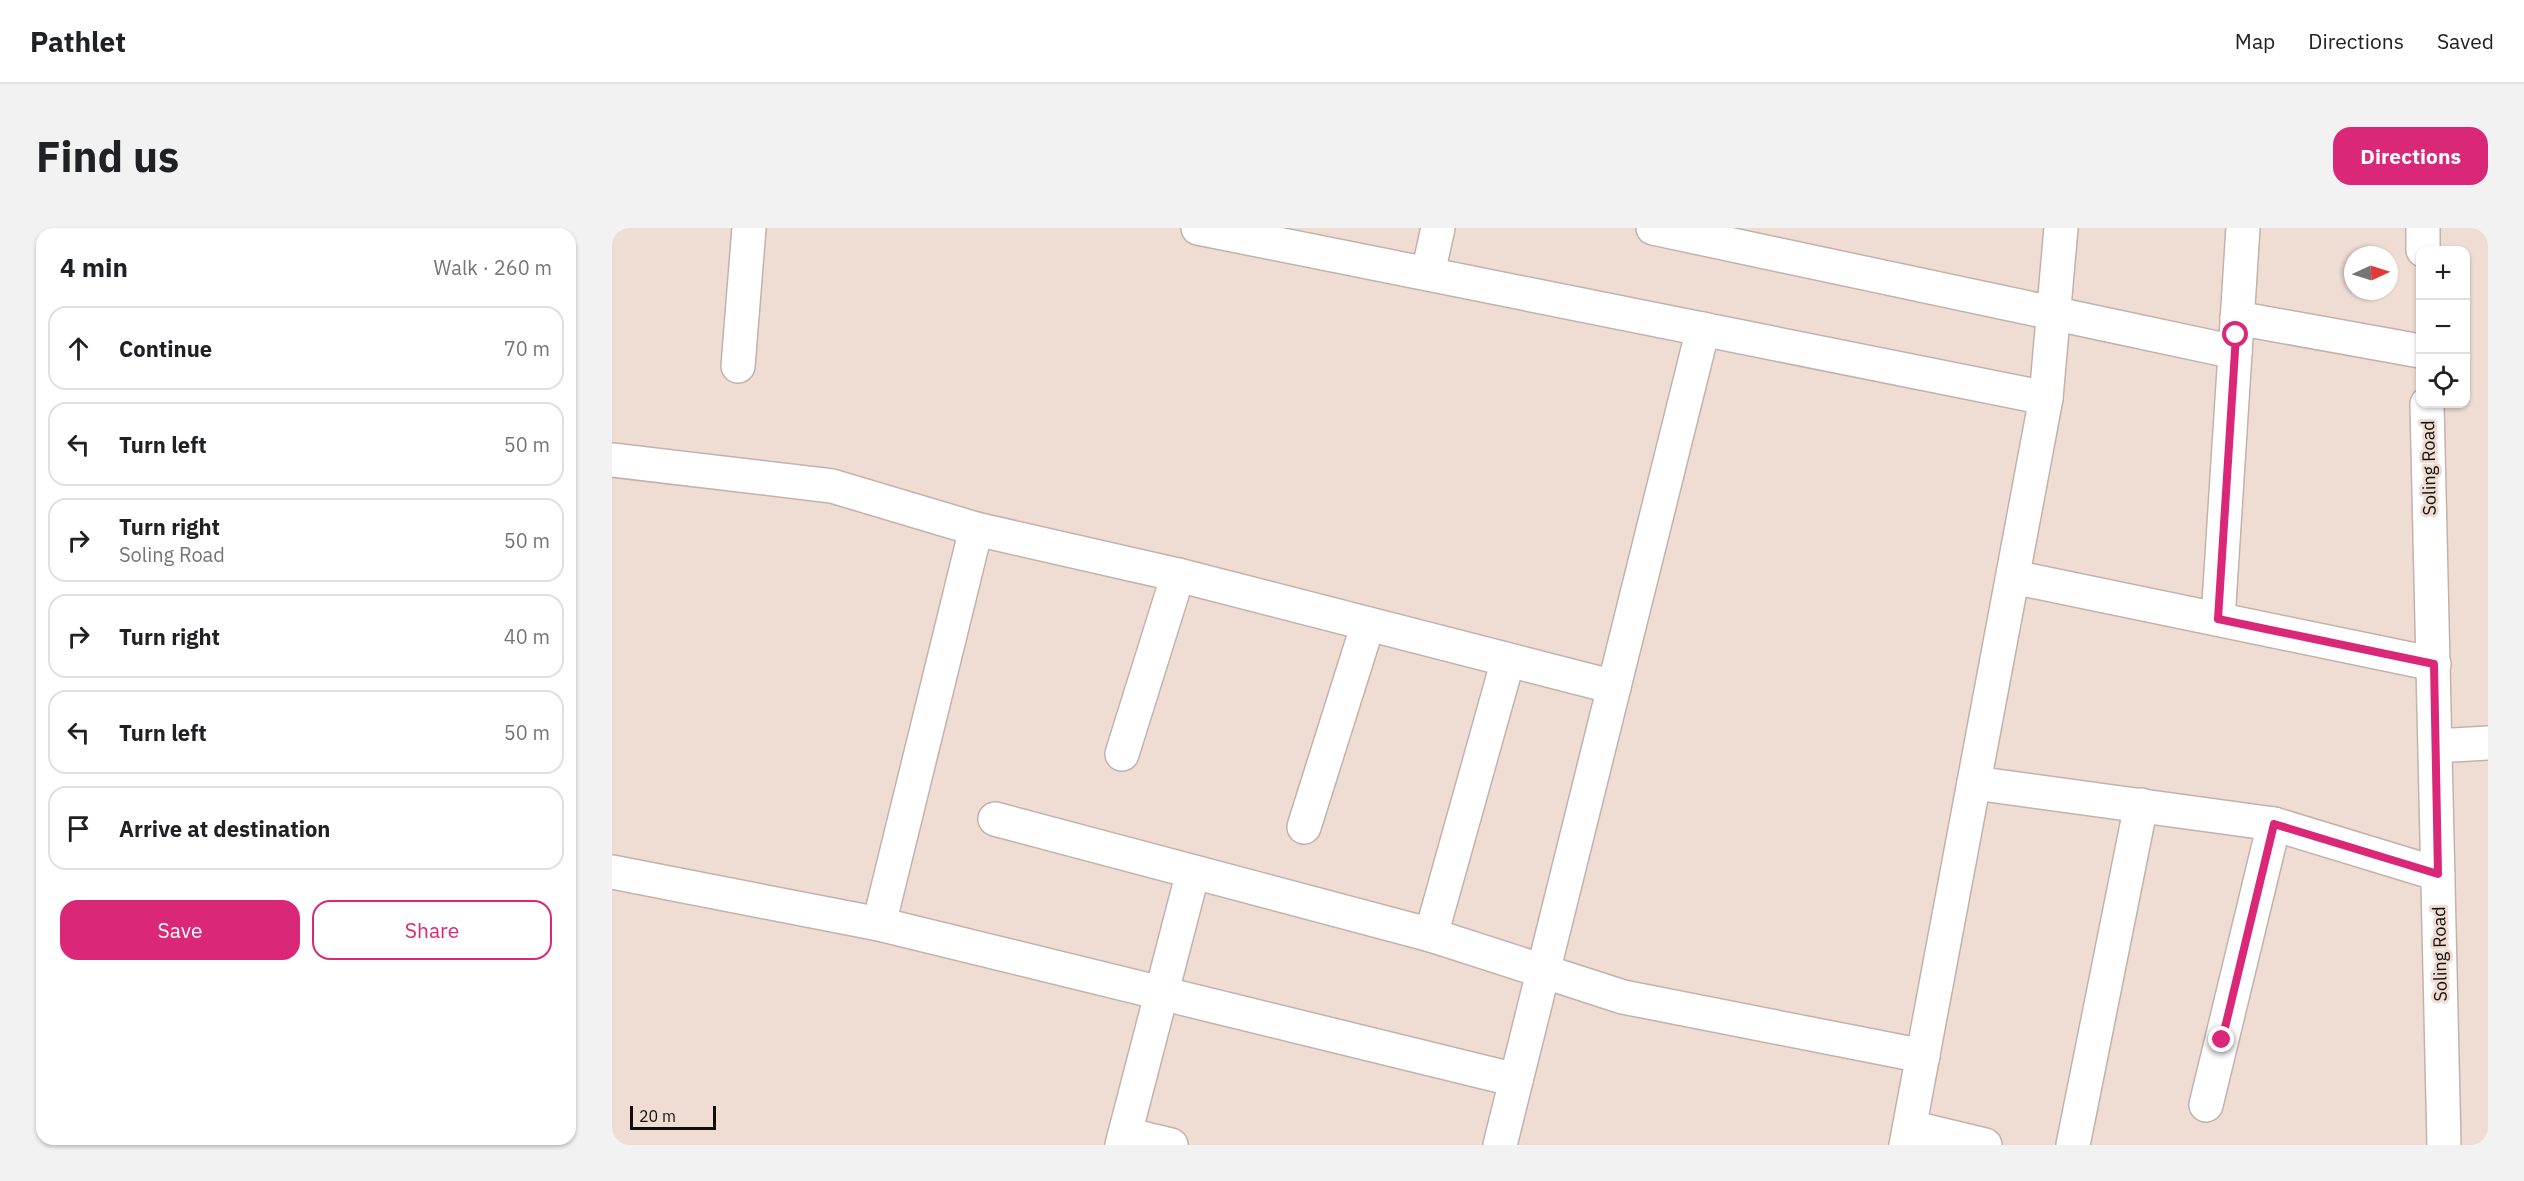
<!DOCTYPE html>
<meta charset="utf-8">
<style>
:root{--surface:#fff;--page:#f2f2f2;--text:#202124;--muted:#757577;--line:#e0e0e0;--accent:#db2777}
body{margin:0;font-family:"IBM Plex Sans",sans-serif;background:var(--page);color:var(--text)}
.controls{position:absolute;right:18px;top:18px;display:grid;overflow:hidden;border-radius:12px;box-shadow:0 2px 4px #0004}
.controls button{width:54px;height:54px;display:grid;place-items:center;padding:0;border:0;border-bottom:2px solid var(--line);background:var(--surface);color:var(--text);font:30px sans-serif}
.compass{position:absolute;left:1732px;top:18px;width:54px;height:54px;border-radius:50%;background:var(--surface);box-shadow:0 2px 4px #0004;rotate:86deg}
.scale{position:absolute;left:18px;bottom:15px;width:86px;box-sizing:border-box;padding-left:6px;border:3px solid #140e0b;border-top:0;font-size:16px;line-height:21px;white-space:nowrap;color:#140e0b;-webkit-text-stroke:4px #efddd4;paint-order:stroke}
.stop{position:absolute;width:18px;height:18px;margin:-14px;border:4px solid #db2777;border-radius:50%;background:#fff}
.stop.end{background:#db2777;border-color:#fff;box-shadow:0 2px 6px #0008}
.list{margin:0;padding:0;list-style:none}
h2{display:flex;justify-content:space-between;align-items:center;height:78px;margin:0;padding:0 24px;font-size:26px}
h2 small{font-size:20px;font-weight:400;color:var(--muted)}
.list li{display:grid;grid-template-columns:39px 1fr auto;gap:18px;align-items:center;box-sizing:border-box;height:84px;margin:0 12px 12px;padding:0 12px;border:2px solid var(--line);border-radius:18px}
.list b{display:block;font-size:22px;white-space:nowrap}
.list p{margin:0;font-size:20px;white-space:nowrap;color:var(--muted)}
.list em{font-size:20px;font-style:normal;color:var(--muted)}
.actions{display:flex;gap:12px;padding:18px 24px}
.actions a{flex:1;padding:14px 0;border:2px solid var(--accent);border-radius:18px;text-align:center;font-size:21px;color:var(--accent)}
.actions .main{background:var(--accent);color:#fff}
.icon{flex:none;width:33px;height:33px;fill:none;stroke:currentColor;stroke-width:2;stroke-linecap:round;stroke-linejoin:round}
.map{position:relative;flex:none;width:1876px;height:917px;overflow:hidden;border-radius:18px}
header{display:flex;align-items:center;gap:36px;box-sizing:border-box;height:84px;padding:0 30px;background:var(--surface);border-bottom:2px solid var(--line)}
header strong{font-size:28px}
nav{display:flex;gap:33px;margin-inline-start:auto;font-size:21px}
.intro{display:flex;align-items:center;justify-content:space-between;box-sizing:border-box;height:144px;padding:0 36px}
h1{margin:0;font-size:42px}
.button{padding:15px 27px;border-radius:18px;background:var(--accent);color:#fff;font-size:21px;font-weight:700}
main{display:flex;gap:36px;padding:0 36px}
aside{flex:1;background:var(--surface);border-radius:18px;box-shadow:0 2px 4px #0004}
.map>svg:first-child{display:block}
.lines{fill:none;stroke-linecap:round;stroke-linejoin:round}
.minor-casing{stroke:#c3b2aa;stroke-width:36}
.minor{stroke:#fff;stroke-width:33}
.route{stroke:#db2777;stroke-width:8}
.labels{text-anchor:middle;stroke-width:6;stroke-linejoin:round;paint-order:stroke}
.street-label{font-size:18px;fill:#140e0b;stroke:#efddd4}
</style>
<header>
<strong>Pathlet</strong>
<nav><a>Map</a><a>Directions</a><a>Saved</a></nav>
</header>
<div class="intro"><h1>Find us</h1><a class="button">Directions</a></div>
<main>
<aside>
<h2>4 min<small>Walk · 260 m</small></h2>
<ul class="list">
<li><svg class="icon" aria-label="ahead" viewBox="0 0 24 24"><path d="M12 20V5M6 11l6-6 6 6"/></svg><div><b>Continue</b></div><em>70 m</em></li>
<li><svg class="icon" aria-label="left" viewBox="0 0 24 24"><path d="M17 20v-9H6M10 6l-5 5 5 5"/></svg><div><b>Turn left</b></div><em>50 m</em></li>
<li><svg class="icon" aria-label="right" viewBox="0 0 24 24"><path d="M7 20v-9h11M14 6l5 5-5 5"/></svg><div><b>Turn right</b><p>Soling Road</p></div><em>50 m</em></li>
<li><svg class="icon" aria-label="right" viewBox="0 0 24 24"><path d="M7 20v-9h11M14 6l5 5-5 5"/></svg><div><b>Turn right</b></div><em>40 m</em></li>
<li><svg class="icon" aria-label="left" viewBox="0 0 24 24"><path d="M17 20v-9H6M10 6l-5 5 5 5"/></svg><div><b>Turn left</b></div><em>50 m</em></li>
<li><svg class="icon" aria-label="arrive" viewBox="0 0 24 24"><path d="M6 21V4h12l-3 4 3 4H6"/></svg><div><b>Arrive at destination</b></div></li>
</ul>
<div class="actions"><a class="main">Save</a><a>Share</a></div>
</aside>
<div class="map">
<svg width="1876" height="917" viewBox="0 0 1876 917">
<rect width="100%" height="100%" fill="#efddd4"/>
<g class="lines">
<defs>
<g id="minor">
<path d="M586 0 1434 170"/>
<path d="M1041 0 1623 124"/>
<path d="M1811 0V22"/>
<path d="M816 45 826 0"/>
<path d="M1625 90 1808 123"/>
<path d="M126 138 137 0"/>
<path d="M1815 176 1832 917"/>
<path d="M0 232 220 258 364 301"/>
<path d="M1401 349 1822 436"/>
<path d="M1606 391 1631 0"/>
<path d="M896 432 819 707 1011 769 1311 828"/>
<path d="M1824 518 1876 515"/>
<path d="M510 526 566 347 1002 459"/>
<path d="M1362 555 1662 596 1826 646"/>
<path d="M383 591 819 707"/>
<path d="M692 599 756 396"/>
<path d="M0 644 267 696 904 852"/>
<path d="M267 696 364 301 566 347"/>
<path d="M1594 877 1662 596"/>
<path d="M1298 899 1373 917"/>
<path d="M513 906 559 917"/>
<path d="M510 917 581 644"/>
<path d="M888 917 1091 101"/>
<path d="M1294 917 1434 170 1449 0"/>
<path d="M1461 917 1529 577"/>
</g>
</defs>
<use href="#minor" class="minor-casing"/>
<use href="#minor" class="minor"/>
</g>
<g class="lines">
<path class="route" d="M1610 812 1662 596 1826 646 1822 436 1606 391 1624 107"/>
</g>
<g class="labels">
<g class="street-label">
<text transform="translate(1817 240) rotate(-91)" y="6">Soling Road</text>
<text transform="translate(1828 726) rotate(-91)" y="6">Soling Road</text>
</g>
</g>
</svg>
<div class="controls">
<button>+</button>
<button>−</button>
<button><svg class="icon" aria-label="locate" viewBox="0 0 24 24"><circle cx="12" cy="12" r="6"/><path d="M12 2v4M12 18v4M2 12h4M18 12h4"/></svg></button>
</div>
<svg class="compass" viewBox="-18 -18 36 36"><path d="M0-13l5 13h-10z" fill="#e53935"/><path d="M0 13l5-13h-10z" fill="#757577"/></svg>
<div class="scale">20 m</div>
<div class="stop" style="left:1624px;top:107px"></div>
<div class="stop end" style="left:1610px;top:812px"></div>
</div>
</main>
